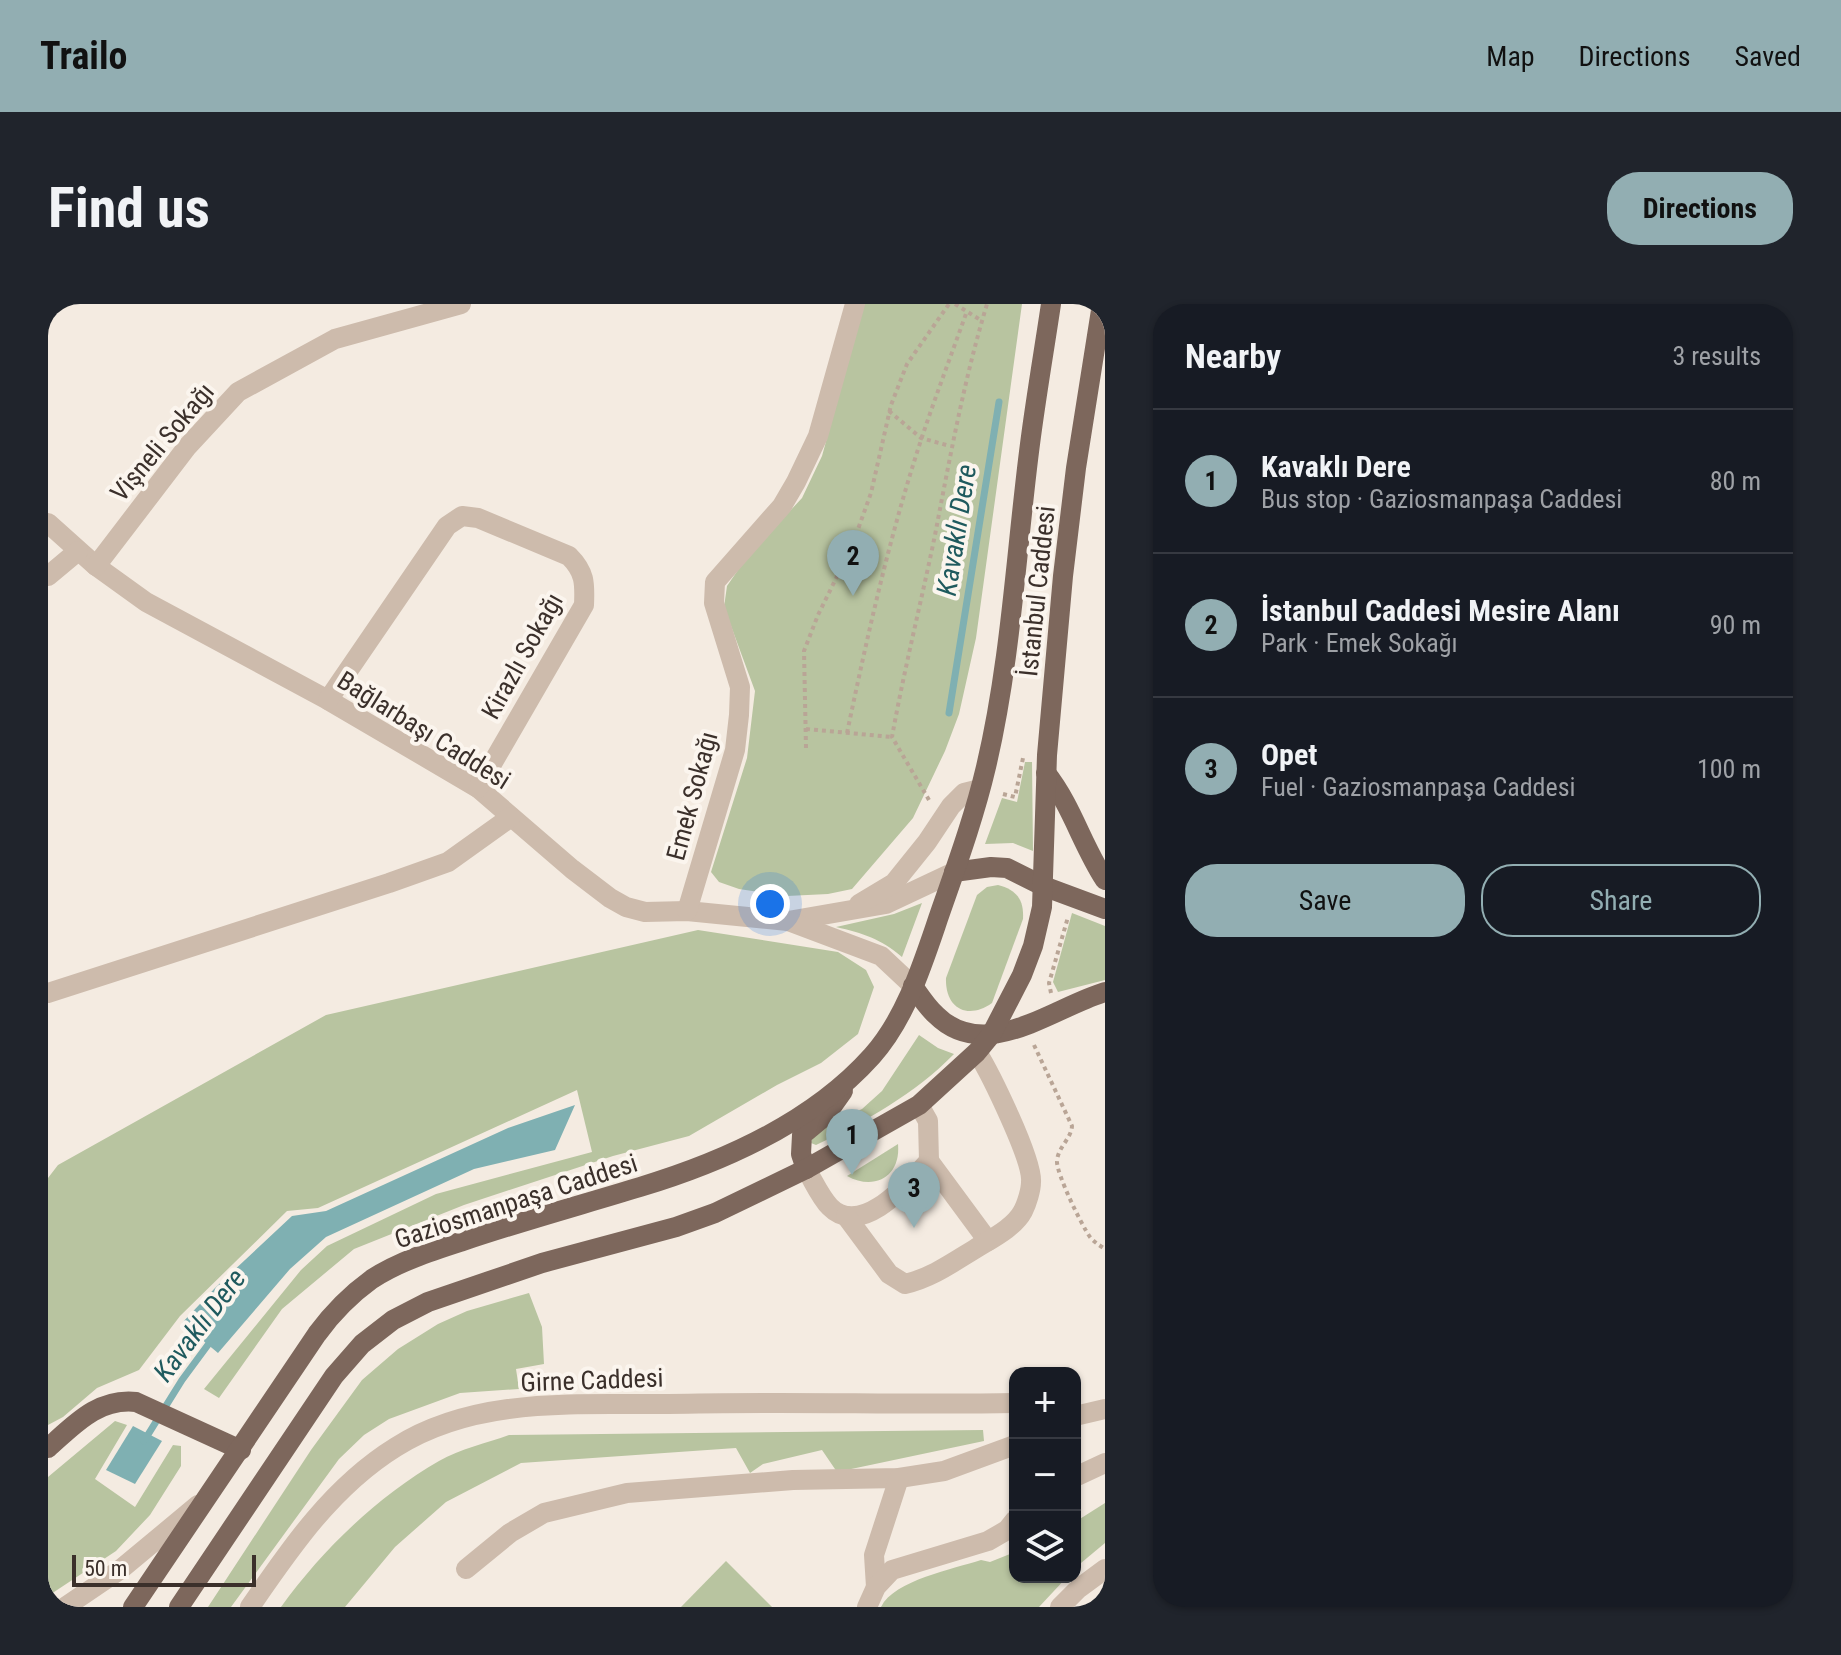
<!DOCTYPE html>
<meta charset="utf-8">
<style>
:root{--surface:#171b24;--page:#20242c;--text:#f1f3f6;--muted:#9ea1a6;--line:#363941;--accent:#92aeb2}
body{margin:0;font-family:"Roboto Condensed",sans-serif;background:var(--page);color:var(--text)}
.controls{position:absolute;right:24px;bottom:24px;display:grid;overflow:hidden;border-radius:16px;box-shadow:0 2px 6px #0004}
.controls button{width:72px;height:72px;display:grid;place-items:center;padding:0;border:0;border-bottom:2px solid var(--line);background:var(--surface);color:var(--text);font:40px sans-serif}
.scale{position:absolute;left:24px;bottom:20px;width:184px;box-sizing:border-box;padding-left:8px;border:4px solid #3b302b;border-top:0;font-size:22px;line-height:28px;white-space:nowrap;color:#3b302b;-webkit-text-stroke:6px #fbf5ee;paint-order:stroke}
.you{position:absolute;left:722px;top:600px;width:28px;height:28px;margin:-20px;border:6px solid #fff;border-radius:50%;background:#1a73e8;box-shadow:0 0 0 12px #1a73e833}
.badge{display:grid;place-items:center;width:52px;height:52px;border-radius:50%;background:var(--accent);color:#111;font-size:26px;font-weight:700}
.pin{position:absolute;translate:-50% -66px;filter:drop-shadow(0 2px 4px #0008)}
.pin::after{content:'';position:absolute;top:42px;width:28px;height:24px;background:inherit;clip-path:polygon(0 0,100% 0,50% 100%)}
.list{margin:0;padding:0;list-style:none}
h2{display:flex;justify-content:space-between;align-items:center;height:104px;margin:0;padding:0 32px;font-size:34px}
h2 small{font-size:26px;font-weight:400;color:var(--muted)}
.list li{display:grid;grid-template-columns:52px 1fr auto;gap:24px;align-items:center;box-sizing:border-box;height:144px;padding:0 32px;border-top:2px solid var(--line)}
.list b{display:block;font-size:30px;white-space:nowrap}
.list p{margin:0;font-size:26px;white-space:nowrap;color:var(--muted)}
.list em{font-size:26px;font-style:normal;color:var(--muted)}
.actions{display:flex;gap:16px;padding:24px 32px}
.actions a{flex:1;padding:18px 0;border:2px solid var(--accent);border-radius:32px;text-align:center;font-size:28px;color:var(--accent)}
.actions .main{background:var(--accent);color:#111}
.icon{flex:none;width:44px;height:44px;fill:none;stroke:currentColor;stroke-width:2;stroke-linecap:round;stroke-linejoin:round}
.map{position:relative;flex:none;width:1057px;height:1303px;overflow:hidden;border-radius:32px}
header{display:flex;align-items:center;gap:48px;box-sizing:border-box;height:112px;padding:0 40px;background:var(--accent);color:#111}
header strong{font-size:38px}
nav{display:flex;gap:44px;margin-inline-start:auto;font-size:28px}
.intro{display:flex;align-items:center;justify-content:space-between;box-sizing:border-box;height:192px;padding:0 48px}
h1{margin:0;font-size:56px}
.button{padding:20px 36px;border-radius:32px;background:var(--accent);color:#111;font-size:28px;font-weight:700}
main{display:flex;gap:48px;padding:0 48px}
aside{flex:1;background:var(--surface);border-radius:32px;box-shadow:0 2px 6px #0004}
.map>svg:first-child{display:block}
.green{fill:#b8c4a0}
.water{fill:#7fb0b2}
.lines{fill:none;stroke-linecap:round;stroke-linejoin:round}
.stream{stroke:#7fb0b2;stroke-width:7}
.path{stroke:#b9a596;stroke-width:4;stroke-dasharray:4 4;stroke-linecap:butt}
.minor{stroke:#cdbbac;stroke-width:20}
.major{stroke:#7d675c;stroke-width:20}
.labels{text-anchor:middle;stroke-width:8;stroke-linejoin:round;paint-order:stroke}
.street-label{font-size:26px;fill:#3b302b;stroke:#fbf5ee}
.water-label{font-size:28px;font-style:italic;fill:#1f5a5e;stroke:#fbf5ee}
</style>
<header>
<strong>Trailo</strong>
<nav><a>Map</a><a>Directions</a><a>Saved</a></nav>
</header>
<div class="intro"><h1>Find us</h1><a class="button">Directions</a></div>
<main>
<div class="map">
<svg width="1057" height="1303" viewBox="0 0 1057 1303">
<rect width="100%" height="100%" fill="#f4ebe1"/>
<g class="green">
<path d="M816 0H974L928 334 911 410 897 447 865 514 804 585 780 590 739 592 691 585 671 578 663 568 699 454 707 387 676 303 679 282 699 253 754 194 774 152Z"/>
<path d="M977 458H984L985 547 965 539 937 540 954 494 969 498Z"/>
<path d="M950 581C969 586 976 596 975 615L944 699C920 716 897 705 898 674L929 591 939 583Z"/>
<path d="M874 599 854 653C833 635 815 629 788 623L846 610Z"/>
<path d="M1024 609 1057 622V676L1010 688 1005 678Z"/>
<path d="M650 626 790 648 818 666 826 683 810 730 773 759 729 781 641 832 565 852 416 901 306 945 234 1005 171 1094 156 1085 253 966 279 942 388 890 544 848 529 786 270 904 239 907 132 1012 91 1066 49 1084 15 1113 0 1121V874L10 861 278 711Z"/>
<path d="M871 731 890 744 906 750C867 790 818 817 768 841L763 839 766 829 814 805 834 787Z"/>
<path d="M850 840C853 873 826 887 799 872Z"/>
<path d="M481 989 494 1023 496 1060 468 1065 471 1085 412 1089 341 1115 316 1131 291 1155 183 1303H160L263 1146 314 1076 350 1045 390 1020 419 1007Z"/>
<path d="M67 1117 79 1121 47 1175 87 1203 125 1141 133 1142V1162L102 1211 68 1247 0 1292V1173Z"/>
<path d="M935 1126 936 1137 789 1168 774 1146 715 1160 702 1169 688 1144 473 1159 398 1198 347 1243 297 1303H233C274 1246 330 1192 391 1157 412 1145 439 1139 461 1131Z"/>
<path d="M1057 1199V1239L1027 1264V1218Z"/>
<path d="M967 1248V1273H1019L991 1303H833C846 1276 906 1265 933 1256L942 1258Z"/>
<path d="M678 1257 724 1303H633Z"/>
</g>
<g class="water">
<path d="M527 801 507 846 426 865 278 933 242 965 170 1049 134 1019 167 984 244 912 278 907 460 824Z"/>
<path d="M85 1122 114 1137 87 1180 58 1166Z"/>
</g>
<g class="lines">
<g class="stream">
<path d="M901 409 951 98"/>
<path d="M96 1137 134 1076 165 1034"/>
</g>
<g class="path">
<path d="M907 0 934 17"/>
<path d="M841 107 873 134 902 142"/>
<path d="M758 425 844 433"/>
<path d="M799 429C820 329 842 230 874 133 888 91 904 49 919 7"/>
<path d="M758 444 756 347 770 311 804 242 823 189 843 101 859 60 901 0"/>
<path d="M955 490 967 493 975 454"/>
<path d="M881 496 844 433C856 366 873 299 887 231 902 153 916 76 939 0"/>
<path d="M1003 689 1001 679 1020 613"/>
<path d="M986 741 1024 822C1023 835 1010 843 1009 857 1008 869 1034 922 1042 933 1046 938 1051 941 1057 945"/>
</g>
<g class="minor">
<path d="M0 219 48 262 98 298 280 396 430 484 524 565 562 594 578 603 597 608 639 607 740 617 838 600 906 568"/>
<path d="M48 262 139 143 190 88 287 35 413 0"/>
<path d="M0 272 30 247"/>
<path d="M280 396 399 222 414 212 430 214 521 252C537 268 537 279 536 301L430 484"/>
<path d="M811 600 846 579 879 538 903 502 916 489 932 485"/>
<path d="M639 607 687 446 691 411 692 383 666 299 667 278 734 202 748 178 770 132 807 0"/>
<path d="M740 617 833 652 865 682"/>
<path d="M0 689 341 579 400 558 463 513"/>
<path d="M881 857 940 937"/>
<path d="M758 865C765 876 772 893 782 903 813 935 861 878 881 857L880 817 871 801"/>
<path d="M798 912 841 970 857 980C883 974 904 959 927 945 943 935 966 924 975 907 979 899 983 886 983 878 985 856 942 769 929 748"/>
<path d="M1027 1112 1057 1105"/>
<path d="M1027 1173 1057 1159"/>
<path d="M418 1265 462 1229 496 1209 579 1189 745 1176 851 1174 896 1167 967 1141"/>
<path d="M828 1283 826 1251 851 1174"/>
<path d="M17 1303 73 1265 150 1201"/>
<path d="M202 1303C243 1243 285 1182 348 1143 428 1092 530 1101 620 1100 736 1097 852 1101 967 1099"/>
<path d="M819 1303 828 1283 844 1266 940 1237 959 1226 967 1216"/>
<path d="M1012 1303 1030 1285 1057 1265"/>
</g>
<g class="major">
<path d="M998 469C1024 502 1034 541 1057 576"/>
<path d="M906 568 943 563 959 564 995 582 1057 605"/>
<path d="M865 682C872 692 879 703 888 711 937 760 1006 703 1057 688"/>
<path d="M758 865 753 850 754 831 778 811 795 787"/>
<path d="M0 1144C27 1120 50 1094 88 1098L193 1146"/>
<path d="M85 1303 269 1030C285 1008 302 991 324 975 352 957 384 947 415 937 474 917 533 901 592 883 675 858 765 818 824 752 858 714 875 659 891 612 908 563 926 514 938 463 963 357 968 248 982 140 988 93 996 47 1003 0"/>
<path d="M131 1303 286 1072 314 1040 345 1016 380 998 494 959 628 923 667 909 758 865 871 801 929 748 943 731 974 671 985 642 994 603 999 451 1015 272 1028 164 1054 0"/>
</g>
</g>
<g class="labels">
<g class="street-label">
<text transform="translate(114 138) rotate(-50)" y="9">Vişneli Sokağı</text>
<text transform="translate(989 287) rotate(-84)" y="9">İstanbul Caddesi</text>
<text transform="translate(474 352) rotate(-61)" y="9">Kirazlı Sokağı</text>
<text transform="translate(376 426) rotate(32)" y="9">Bağlarbaşı Caddesi</text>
<text transform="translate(644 492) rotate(-75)" y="9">Emek Sokağı</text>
<text transform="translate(468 897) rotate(-18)" y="9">Gaziosmanpaşa Caddesi</text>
<text transform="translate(544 1076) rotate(-2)" y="9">Girne Caddesi</text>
</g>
<g class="water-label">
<text transform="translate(908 226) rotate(-81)" y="10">Kavaklı Dere</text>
<text transform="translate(151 1021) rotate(-53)" y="10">Kavaklı Dere</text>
</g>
</g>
</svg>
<div class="controls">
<button>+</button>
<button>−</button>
<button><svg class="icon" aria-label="layers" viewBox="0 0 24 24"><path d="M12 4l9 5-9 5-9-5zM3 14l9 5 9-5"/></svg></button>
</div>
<div class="scale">50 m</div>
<div class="you"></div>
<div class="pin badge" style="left:804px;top:871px">1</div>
<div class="pin badge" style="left:805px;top:292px">2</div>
<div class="pin badge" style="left:866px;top:924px">3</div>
</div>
<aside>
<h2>Nearby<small>3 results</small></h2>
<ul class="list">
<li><span class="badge">1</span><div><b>Kavaklı Dere</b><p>Bus stop · Gaziosmanpaşa Caddesi</p></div><em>80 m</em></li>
<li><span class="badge">2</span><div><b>İstanbul Caddesi Mesire Alanı</b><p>Park · Emek Sokağı</p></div><em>90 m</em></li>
<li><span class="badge">3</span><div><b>Opet</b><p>Fuel · Gaziosmanpaşa Caddesi</p></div><em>100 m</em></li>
</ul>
<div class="actions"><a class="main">Save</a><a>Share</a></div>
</aside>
</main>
